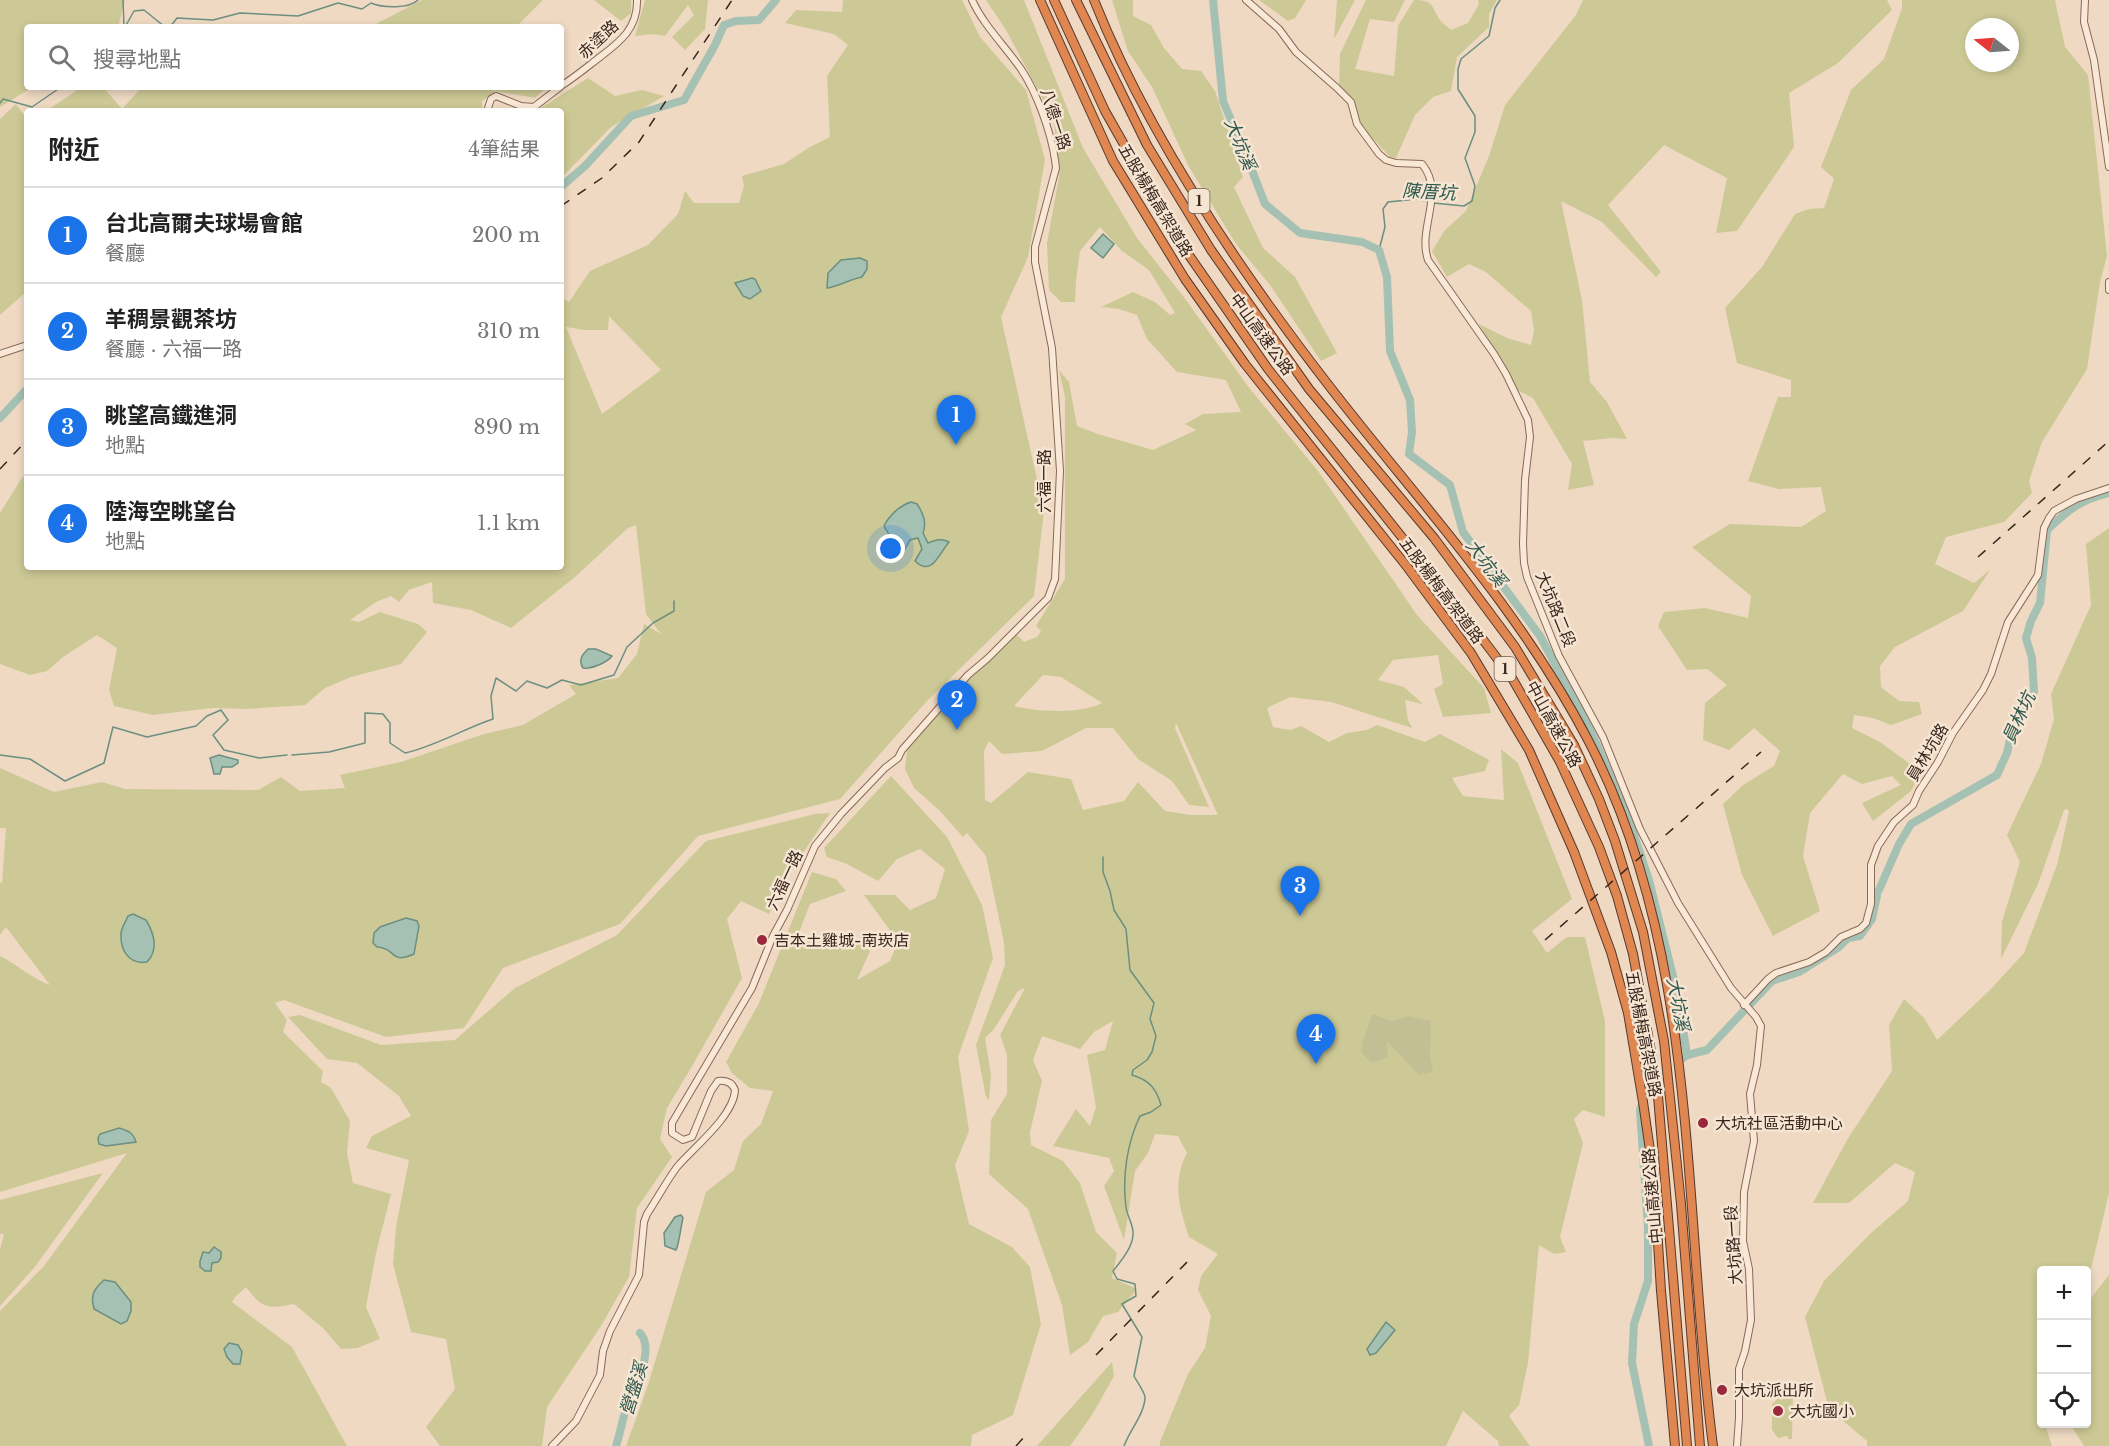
<!DOCTYPE html>
<html lang="zh-TW">
<meta charset="utf-8">
<style>
:root{--surface:#fff;--page:#f6f6f6;--text:#222;--muted:#767676;--line:#e0e0e0;--accent:#1a73e8}
body{margin:0;font-family:"Libre Baskerville","Noto Sans TC",serif;background:var(--page);color:var(--text)}
.controls{position:absolute;right:18px;bottom:18px;display:grid;overflow:hidden;border-radius:6px;box-shadow:0 3px 9px #0003}
.controls button{width:54px;height:54px;display:grid;place-items:center;padding:0;border:0;border-bottom:2px solid var(--line);background:var(--surface);color:var(--text);font:30px sans-serif}
.compass{position:absolute;left:1965px;top:18px;width:54px;height:54px;border-radius:50%;background:var(--surface);box-shadow:0 3px 9px #0003;rotate:287deg}
.you{position:absolute;left:891px;top:549px;width:21px;height:21px;margin:-15px;border:4px solid #fff;border-radius:50%;background:#1a73e8;box-shadow:0 0 0 9px #1a73e833}
.badge{display:grid;place-items:center;width:39px;height:39px;border-radius:50%;background:var(--accent);color:#fff;font-size:20px;font-weight:700}
.pin{position:absolute;translate:-50% -50px;filter:drop-shadow(0 2px 3px #0008)}
.pin::after{content:'';position:absolute;top:32px;width:21px;height:18px;background:inherit;clip-path:polygon(0 0,100% 0,50% 100%)}
.list{margin:0;padding:0;list-style:none}
h2{display:flex;justify-content:space-between;align-items:center;height:78px;margin:0;padding:0 24px;font-size:26px}
h2 small{font-size:20px;font-weight:400;color:var(--muted)}
.list li{display:grid;grid-template-columns:39px 1fr auto;gap:18px;align-items:center;box-sizing:border-box;height:96px;padding:0 24px;border-top:2px solid var(--line)}
.list b{display:block;font-size:22px;white-space:nowrap}
.list p{margin:0;font-size:20px;white-space:nowrap;color:var(--muted)}
.list em{font-size:20px;font-style:normal;color:var(--muted)}
.icon{flex:none;width:33px;height:33px;fill:none;stroke:currentColor;stroke-width:2;stroke-linecap:round;stroke-linejoin:round}
.map{position:relative;flex:none;width:2109px;height:1446px;overflow:hidden}
.search{position:absolute;background:var(--surface);box-shadow:0 3px 9px #0003;left:24px;top:24px;width:540px;height:66px;display:flex;align-items:center;gap:15px;box-sizing:border-box;padding:0 21px;border-radius:6px;color:var(--muted);font-size:22px}
.panel{position:absolute;background:var(--surface);box-shadow:0 3px 9px #0003;left:24px;top:108px;width:540px;height:462px;border-radius:6px}
.map>svg:first-child{display:block}
.green{fill:#cdc996;fill-rule:evenodd}
.cemetery{fill:#c2bf95}
.water{fill:#a4c1b3;stroke:#6b8f80;stroke-width:1.5}
.lines{fill:none;stroke-linecap:round;stroke-linejoin:round}
.stream{stroke:#6b8f80;stroke-width:1.5}
.river{stroke:#a4c1b3;stroke-width:8}
.tertiary-casing{stroke:#896959;stroke-width:8}
.motorway-casing{stroke:#56392d;stroke-width:10}
.tertiary{stroke:#f9e8d5;stroke-width:6}
.motorway{stroke:#e08651;stroke-width:8}
.rail{stroke:#38251d;stroke-width:1.5;stroke-dasharray:10 10;stroke-linecap:butt}
.poi-dot{fill:#99283d;stroke:#f6e5d2;stroke-width:2}
.labels{text-anchor:middle;stroke-width:5;stroke-linejoin:round;paint-order:stroke}
.shield{fill:#f6e5d2;stroke:#715f53;stroke-width:1.5}
.shield-label{font-size:15px;font-weight:bold;fill:#38251d}
.street-label{font-size:16px;fill:#38251d;stroke:#f6e5d2}
.poi-label{font-size:16px;fill:#38251d;stroke:#f6e5d2;text-anchor:start}
.water-label{font-size:18px;font-style:italic;fill:#2c584d;stroke:#f6e5d2}
</style>
<div class="map">
<svg width="2109" height="1446" viewBox="0 0 2109 1446">
<rect width="100%" height="100%" fill="#efd9c2"/>
<g class="green">
<path d="M0 0H125L118 27H27V87H33L0 107Z"/>
<path d="M422 0H543L516 27H370Z"/>
<path d="M594 0H631V13L621 21Z"/>
<path d="M645 0H708L705 29 685 50 672 37 694 15 688 5 665 36 653 34 635 36Z"/>
<path d="M843 0H962L980 37 1026 90 1045 160 1028 257 1001 317 1044 511 1034 596 926 702 840 799 698 836 620 924 503 968 464 1028 386 1037 284 1000 275 1003 287 1020 283 1032 323 1071 321 1082 331 1088 350 1121 347 1153 353 1183 391 1194 376 1253 366 1307 380 1339 357 1348 341 1349 323 1328 294 1304C269 1309 262 1309 246 1287L235 1297 232 1302 292 1347 347 1446H0V1311L44 1266 127 1153 0 1192V956C16 964 35 980 50 985L6 927 0 935V882L2 884 6 828H0V768L54 792 102 782 125 789 258 790 281 777 300 791 345 788 340 775 401 762 484 734 523 725 576 694 569 685 618 678 637 654 644 624 661 634 646 614 636 525 628 528 575 577 511 628 471 610 433 603 432 582 409 590 399 602 391 596 376 602 350 620 359 622 380 612 418 624 427 632 401 664 351 677 325 688 305 705 247 709 212 708 153 715 114 706 109 690 117 648 97 635 63 657 47 671 30 675 0 664V513L21 479 27 473V567H195L213 570 216 567H561V297L569 302 590 271 648 245 678 214 685 191 694 203H739L744 186 742 176 784 164 810 147 830 137 827 76 848 45 834 34 785 23 796 10 842 12ZM609 316 661 370 602 414 566 327 585 330H608Z"/>
<path d="M986 0H1024L1083 148 1137 238 1183 296 1250 389 1318 471 1417 615 1484 688 1491 713 1443 717 1434 689 1443 684 1438 655 1393 660 1378 680 1404 687 1423 704 1405 700 1408 720 1412 728 1331 702 1290 697 1267 708 1273 727 1290 730 1301 726 1329 742 1347 733 1367 730 1377 725 1425 742 1440 734 1489 760 1485 771 1452 778 1463 796 1504 800 1501 749 1518 763 1572 899 1532 931 1547 953 1567 937H1585L1605 1021V1117L1583 1110 1574 1119 1583 1143 1560 1237 1566 1252 1554 1254 1539 1245 1528 1363 1519 1405 1509 1416 1530 1446H1499L1498 1441 1463 1411 1446 1446H1160V1442L1188 1374 1205 1348 1211 1316 1198 1290 1201 1276 1218 1254 1189 1237C1179 1208 1172 1181 1187 1153L1178 1136 1155 1134 1148 1153 1135 1171 1124 1240 1104 1186 1114 1171 1109 1158 1053 1146 1076 1109 1090 1126 1096 1107 1087 1055 1105 1050 1113 1021 1094 1032 1080 1049 1042 1036 1033 1060 1042 1081 1030 1132 1031 1145 1063 1161 1080 1183 1096 1232 1117 1253 1112 1278 1137 1289 1118 1312 1103 1316 1088 1342 1070 1355 1062 1305 1028 1209 989 1174 991 1120 1007 1094V1055L1000 1035 1025 988 1018 991 994 1029 985 1038 991 1075 989 1100 986 1097 976 1045 1005 965 1004 943 986 856 967 833 963 837 939 810 914 788 905 769 907 750 964 682 1017 635 1024 642 1037 637 1041 631 1036 626 1065 579V397L1059 370 1069 382 1077 426 1098 434 1153 450 1196 430 1185 424 1203 414 1241 412 1226 380 1177 372 1147 339 1137 315 1119 309 1101 307 1133 292 1155 302 1170 315 1175 313 1149 270 1122 251 1100 227 1080 251 1076 281 1075 302H1061L1049 290 1047 243 1059 177 1054 120 1006 30ZM1043 675 1061 677 1102 703C1082 714 1036 712 1014 706ZM1176 723 1218 815H1191L1165 811 1138 782 1124 801 1083 810 1071 779 1028 772 991 803 985 800 984 751 989 741 1002 754 1042 751 1086 728H1113L1138 759 1172 781 1189 805 1209 807 1175 728Z"/>
<path d="M1112 0H1133V16L1151 25 1164 48 1182 69 1201 71 1215 91 1243 177 1234 187 1263 248 1295 277 1337 353 1321 361 1270 285 1236 244 1189 167 1152 87 1128 51Z"/>
<path d="M1259 0H1306L1295 18 1288 21Z"/>
<path d="M1337 0H1355L1334 39Z"/>
<path d="M1366 0H1405L1394 22 1370 19 1355 69 1394 76 1398 26 1414 0C1434 0 1431 6 1440 20 1443 24 1448 27 1451 30L1468 23 1479 4 1478 0H1497L1489 14V27L1457 57 1451 91 1433 97 1415 115 1396 158 1390 157 1358 122 1354 99 1339 88 1340 54Z"/>
<path d="M1583 0H1887L1892 10 1838 63 1789 93 1794 147 1737 231 1716 233 1727 178 1664 145 1608 205 1661 272 1656 277 1602 222 1561 201 1582 300 1590 382 1607 402 1627 439 1612 438 1583 441 1594 485 1568 490 1572 464 1533 398 1515 389 1479 324 1507 338 1531 345 1534 331 1531 311 1486 272 1469 264 1447 277 1432 251 1445 230 1466 211 1489 156 1505 105 1576 15Z"/>
<path d="M1902 0H2055L2065 47 2088 75 2107 256 2100 282 2087 369 2042 442 2029 481 2032 493 2004 522 1946 537 1935 564 1974 583 1990 570 1963 611 1895 647 1880 666 1881 687 1899 701 1919 702 1922 714 1891 725 1873 718 1854 715 1852 728 1880 742 1921 772 1911 791 1873 821 1862 803 1901 785 1892 776 1862 784 1843 774 1810 813 1803 856 1820 911 1773 936 1742 875 1723 804 1743 785 1774 766 1780 751 1754 728 1729 750 1703 740 1705 703 1727 685 1707 669 1687 670 1658 626 1664 612 1705 608 1748 618 1751 596 1692 547 1730 524 1801 527 1826 511 1821 487 1779 489 1748 481 1778 397H1791V380L1737 363 1725 308 1762 267 1795 214 1809 209 1824 208 1834 179 1821 167 1851 90 1884 59 1902 8ZM1974 27H2010V63H1974Z"/>
<path d="M588 78 615 96 642 90 664 96 611 127 561 178V111H527L539 109Z"/>
<path d="M82 87H103L122 109 142 87H547L535 98 495 91 482 101V111H46Z"/>
<path d="M16 104 27 119V291L0 315V119Z"/>
<path d="M2109 528V1193L2091 1269 2087 1274 2086 1270H2042V1424H2045L2052 1446H1867V1441L1829 1409 1805 1317 1824 1281 1870 1234 1908 1201 1915 1172 1895 1163 1849 1203H1813L1847 1140 1892 1071 1889 1025 1904 999 1924 1018 1937 1040 1990 990 2024 953 2057 865 2069 812 2067 809 2064 810 2038 884 2001 959 2002 922 2020 862 2007 835 2041 764 2054 719 2051 694 2091 605 2086 544Z"/>
<path d="M891 776 947 837 982 905 993 958 958 1057 969 1131 955 1165 969 1224 1012 1247 1030 1267 1041 1324 1013 1415 972 1435 971 1446H626L649 1382 706 1192 734 1170 743 1141 761 1124 773 1091 750 1088 732 1073 726 1062 759 1003 812 872 836 879 846 891 810 904 798 935 838 950 848 933 870 951 857 980 890 961 898 941 864 895H895L910 910 936 898 945 869 920 849 897 859 878 881 847 864 827 857 824 848Z"/>
<path d="M830 813 788 875 769 914 741 901 727 919 742 978 691 1068 667 1108 660 1139 672 1157 637 1208 629 1277 601 1326 547 1407 542 1446H440L426 1427 455 1389 446 1339 411 1332 393 1264 396 1227 409 1160 366 1148 372 1136 411 1116 399 1096 357 1063 327 1059 288 1017 300 1015 381 1045 455 1040 515 988 617 935 706 841 815 814Z"/>
<path d="M103 1173 34 1268 0 1306V1250L4 1234H0V1200Z"/>
<path d="M2109 1275V1446H2084L2070 1424H2086L2087 1303Z"/>
<path d="M1112 1362 1114 1376 1092 1415 1070 1446H1037Z"/>
<path d="M1789 1390H1793L1792 1439H1788V1436L1778 1438 1772 1430V1404L1780 1396 1789 1398Z"/>
</g>
<path class="cemetery" d="M1372 1014 1392 1021 1408 1016 1431 1021 1430 1058 1433 1072 1419 1075 1387 1041 1388 1057 1372 1063 1361 1052 1363 1041Z"/>
<g class="water">
<path d="M1103 234 1114 244 1103 258 1091 248Z"/>
<path d="M860 258 867 261V269L862 277C850 279 838 287 827 288L828 273 841 260Z"/>
<path d="M752 278 755 279 761 291 750 299 743 296 735 283Z"/>
<path d="M911 502 917 504C923 513 927 522 923 533L928 543C936 540 941 538 949 542 940 552 932 578 915 561L922 549 918 538 910 540 901 556H897L896 547 884 526C889 516 900 505 911 502Z"/>
<path d="M588 649H596L612 656C607 663 591 669 583 668 578 660 582 655 588 649Z"/>
<path d="M219 755 238 760V763L232 767H222L220 774H214L210 758Z"/>
<path d="M133 914 146 920C154 933 159 950 147 962 129 965 120 950 121 934 121 928 126 921 128 916Z"/>
<path d="M406 918 417 921 419 926 414 954C389 965 397 948 377 947L373 943 374 933 380 927Z"/>
<path d="M119 1128C128 1131 133 1132 136 1142L106 1146 99 1144 98 1138 100 1134Z"/>
<path d="M681 1215 683 1218C681 1225 679 1245 676 1250L665 1246 664 1233 675 1217Z"/>
<path d="M214 1247 221 1252V1258L218 1262 212 1263 211 1271H205L200 1267V1261L203 1252 209 1253Z"/>
<path d="M104 1280 115 1282 131 1302V1311L127 1321 121 1324 94 1309C90 1295 94 1289 104 1280Z"/>
<path d="M1386 1322 1395 1330 1376 1353 1370 1355 1367 1349Z"/>
<path d="M229 1343 238 1345 242 1352 240 1364H233L227 1357 224 1349Z"/>
</g>
<g class="lines">
<g class="stream">
<path d="M123 0 124 27"/>
<path d="M125 27 134 11 144 10 165 27"/>
<path d="M170 27 177 18 213 20 240 13 298 16 338 3 362 9 371 3C383 8 409 9 418 0"/>
<path d="M0 103 3 99 32 107 61 87"/>
<path d="M1433 203 1464 206 1472 201 1475 186 1465 158 1475 132V116L1458 89V69L1461 59 1489 36 1495 8 1500 0"/>
<path d="M1379 250 1385 227 1383 209 1388 202 1417 199 1429 202"/>
<path d="M0 755 30 759 65 781 104 763 113 727 147 737 196 726 207 716 221 710 228 720 213 735 224 750 259 758 287 755"/>
<path d="M292 755 329 752 365 743V713L383 714 390 723V743L405 753C436 746 463 729 493 719L491 696 496 678 516 691 527 681 547 688 562 680 581 685 614 675 627 647 653 623 674 611V601"/>
<path d="M1103 857V872L1110 891 1114 910 1126 929 1130 970 1154 1003 1150 1019 1156 1036 1152 1052 1147 1060 1133 1070 1132 1075C1149 1080 1156 1088 1161 1105L1151 1112 1140 1116C1127 1143 1122 1177 1126 1207 1127 1216 1134 1226 1133 1234 1133 1247 1121 1261 1113 1271L1117 1279 1135 1284 1136 1296 1122 1304 1142 1337 1134 1376C1137 1382 1144 1391 1145 1397 1145 1413 1130 1430 1124 1446"/>
</g>
<g class="river">
<path d="M1213 0 1223 101 1248 160 1265 204 1300 233 1362 242 1379 250 1387 277 1390 351 1410 400 1412 432 1409 454 1450 485 1463 532 1540 636 1590 729 1628 817 1649 880 1678 996 1687 1055"/>
<path d="M561 187 585 166 631 116 684 100 715 45 724 25 736 21 759 20 776 0"/>
<path d="M0 418 27 389"/>
<path d="M1879 890 1899 844 1911 824 1997 775 2007 753 2014 722 2034 692 2032 658 2026 638 2031 621 2040 603 2047 530C2068 510 2080 500 2109 493"/>
<path d="M1682 1059 1687 1055 1707 1050 1772 981 1799 972 1839 947 1848 938 1860 936 1872 919 1877 896"/>
<path d="M616 1446C620 1434 622 1421 626 1409 633 1390 656 1351 640 1333"/>
<path d="M1649 1446 1632 1363 1634 1324 1648 1281V1228L1640 1110 1647 1091 1650 1088"/>
</g>
<defs>
<g id="tertiary">
<path d="M1246 0 1279 29 1296 52 1337 88 1351 102 1357 124 1379 154 1386 160 1396 163 1422 164C1446 193 1417 228 1428 260L1494 354 1506 374 1528 420 1530 437 1525 480 1523 544 1524 563 1527 577 1559 656 1603 737 1640 829 1678 903 1731 988 1756 1017 1761 1026 1757 1065 1750 1094 1754 1141 1744 1192 1743 1241 1749 1269 1751 1320 1745 1351 1739 1369V1418L1737 1446"/>
<path d="M2085 0 2084 22 2094 60 2109 167"/>
<path d="M561 86C575 77 587 67 600 57 620 42 638 28 637 0"/>
<path d="M487 111 491 99 496 96 521 106 534 107 560 87"/>
<path d="M2109 282V290"/>
<path d="M0 354 27 345"/>
<path d="M1744 1005 1768 979 1776 973 1809 962 1826 952 1841 937 1860 929 1866 923 1871 904V865L1878 846 1894 822 1913 805 1919 791 1938 762 1953 733 1983 690 1991 674 2008 622 2038 575 2044 528 2049 518 2054 511 2076 499 2109 488"/>
<path d="M552 1446 576 1421 600 1375 603 1351 610 1331 639 1275 644 1222 647 1214C657 1199 666 1182 677 1167 693 1148 734 1116 735 1090 732 1082 726 1080 718 1081L711 1091 692 1137 683 1140 672 1133V1123L679 1111 752 988 773 936 787 910 815 846 841 814 885 768 898 758 902 750 968 675 988 658 1048 598 1055 579 1060 471 1052 348 1035 262V247L1056 168 1055 160C1051 132 1037 93 1021 69 1005 46 984 26 972 0"/>
</g>
<g id="motorway">
<path d="M1040 0 1113 161 1185 279 1245 364 1408 568 1471 653 1529 750 1574 852 1611 952 1628 1013 1643 1102 1654 1178 1661 1291 1675 1446"/>
<path d="M1054 0 1105 111 1177 238 1268 369 1471 624 1512 678 1560 762 1599 847 1617 896 1633 954 1657 1084 1687 1446"/>
<path d="M1076 0 1147 145 1211 250 1309 389 1434 538 1515 647 1574 745 1599 799 1615 841 1643 932 1664 1041 1681 1204 1700 1446"/>
<path d="M1094 0C1148 136 1240 271 1330 387 1419 502 1520 609 1588 740 1701 956 1682 1211 1713 1446"/>
</g>
</defs>
<use href="#tertiary" class="tertiary-casing"/>
<use href="#motorway" class="motorway-casing"/>
<use href="#tertiary" class="tertiary"/>
<use href="#motorway" class="motorway"/>
<g class="rail">
<path d="M561 206 602 178 639 142 732 0"/>
<path d="M0 469 27 440"/>
<path d="M1978 557 2109 441"/>
<path d="M1545 940 1761 752"/>
<path d="M1096 1355 1192 1257"/>
<path d="M1016 1446 1026 1435"/>
</g>
</g>
<g class="poi-dot">
<circle cx="762" cy="940" r="6"/>
<circle cx="1703" cy="1123" r="6"/>
<circle cx="1722" cy="1390" r="6"/>
<circle cx="1778" cy="1411" r="6"/>
</g>
<g class="labels">
<g class="shield">
<rect x="1188.5" y="189" width="21" height="24" rx="4.5"/>
<rect x="1494.5" y="657" width="21" height="24" rx="4.5"/>
</g>
<g class="shield-label">
<text x="1199" y="206">1</text>
<text x="1505" y="674">1</text>
</g>
<g class="street-label">
<text transform="translate(598 39) rotate(-43)" y="6">赤塗路</text>
<text transform="translate(1056 119) rotate(72)" y="6">八德一路</text>
<text transform="translate(1156 200) rotate(59)" y="6">五股楊梅高架道路</text>
<text transform="translate(1262 334) rotate(54)" y="6">中山高速公路</text>
<text transform="translate(1044 481) rotate(-90)" y="6">六福一路</text>
<text transform="translate(1442 590) rotate(53)" y="6">五股楊梅高架道路</text>
<text transform="translate(1556 609) rotate(68)" y="6">大坑路二段</text>
<text transform="translate(1554 724) rotate(61)" y="6">中山高速公路</text>
<text transform="translate(1927 752) rotate(-59)" y="6">員林坑路</text>
<text transform="translate(784 880) rotate(-65)" y="6">六福一路</text>
<text transform="translate(1644 1034) rotate(79)" y="6">五股楊梅高架道路</text>
<text transform="translate(1652 1196) rotate(-95)" y="6">中山高速公路</text>
<text transform="translate(1733 1245) rotate(-94)" y="6">大坑路一段</text>
</g>
<g class="poi-label">
<text x="774" y="946">吉本土雞城-南崁店</text>
<text x="1715" y="1129">大坑社區活動中心</text>
<text x="1734" y="1396">大坑派出所</text>
<text x="1790" y="1417">大坑國小</text>
</g>
<g class="water-label">
<text transform="translate(1240 144) rotate(68)" y="6">大坑溪</text>
<text transform="translate(1429 192) rotate(3)" y="6">陳厝坑</text>
<text transform="translate(1486 563) rotate(53)" y="6">大坑溪</text>
<text transform="translate(2019 718) rotate(-66)" y="6">員林坑</text>
<text transform="translate(1678 1004) rotate(79)" y="6">大坑溪</text>
<text transform="translate(634 1389) rotate(-73)" y="6">營盤溪</text>
</g>
</g>
</svg>
<div class="controls">
<button>+</button>
<button>−</button>
<button><svg class="icon" aria-label="locate" viewBox="0 0 24 24"><circle cx="12" cy="12" r="6"/><path d="M12 2v4M12 18v4M2 12h4M18 12h4"/></svg></button>
</div>
<svg class="compass" viewBox="-18 -18 36 36"><path d="M0-13l5 13h-10z" fill="#e53935"/><path d="M0 13l5-13h-10z" fill="#767676"/></svg>
<div class="you"></div>
<div class="pin badge" style="left:956px;top:445px">1</div>
<div class="pin badge" style="left:957px;top:730px">2</div>
<div class="pin badge" style="left:1300px;top:916px">3</div>
<div class="pin badge" style="left:1316px;top:1064px">4</div>
<div class="search"><svg class="icon" aria-label="search" viewBox="0 0 24 24"><circle cx="10" cy="10" r="6"/><path d="M15 15l6 6"/></svg>搜尋地點</div>
<section class="panel">
<h2>附近<small>4筆結果</small></h2>
<ul class="list">
<li><span class="badge">1</span><div><b>台北高爾夫球場會館</b><p>餐廳</p></div><em>200 m</em></li>
<li><span class="badge">2</span><div><b>羊稠景觀茶坊</b><p>餐廳 · 六福一路</p></div><em>310 m</em></li>
<li><span class="badge">3</span><div><b>眺望高鐵進洞</b><p>地點</p></div><em>890 m</em></li>
<li><span class="badge">4</span><div><b>陸海空眺望台</b><p>地點</p></div><em>1.1 km</em></li>
</ul>
</section>
</div>
